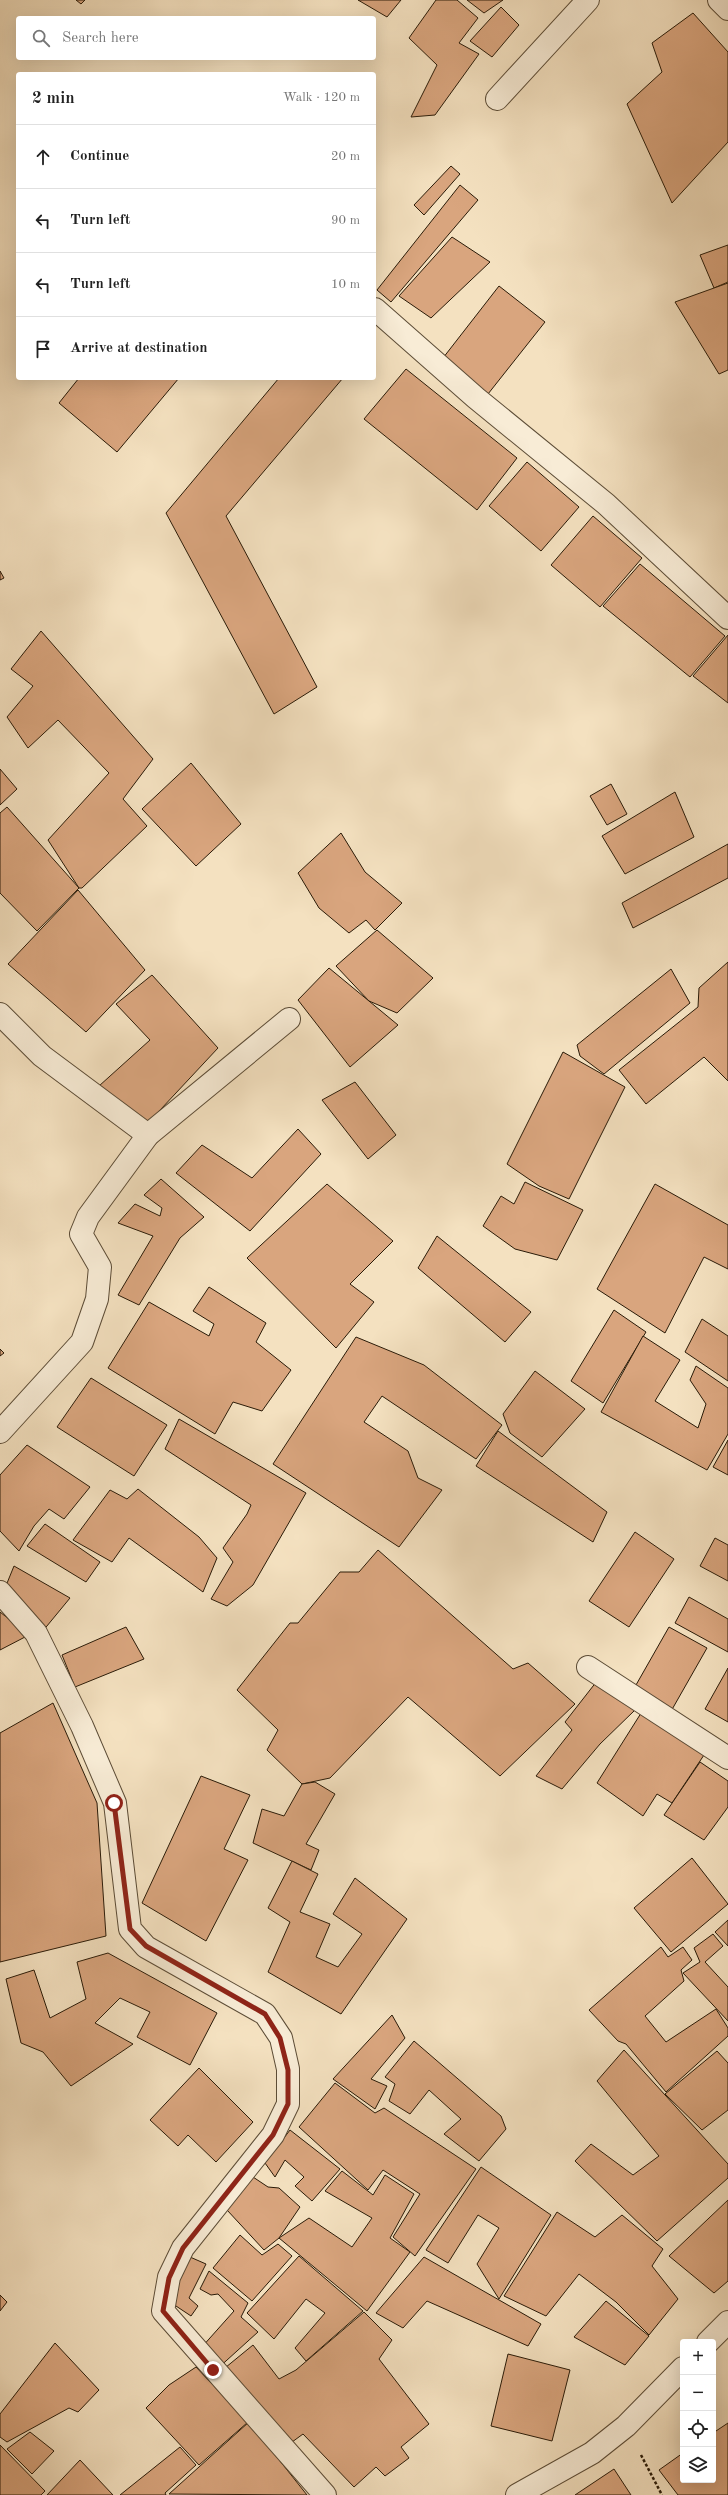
<!DOCTYPE html>
<meta charset="utf-8">
<style>
:root{--surface:#fff;--page:#f2f2f2;--text:#222;--muted:#767676;--line:#e0e0e0}
body{margin:0;font-family:"Old Standard TT",serif;background:var(--page);color:var(--text)}
.controls{position:absolute;right:12px;bottom:12px;display:grid;overflow:hidden;border-radius:4px;box-shadow:0 4px 16px #0002}
.controls button{width:36px;height:36px;display:grid;place-items:center;padding:0;border:0;border-bottom:1px solid var(--line);background:var(--surface);color:var(--text);font:20px sans-serif}
.stop{position:absolute;width:12px;height:12px;margin:-9px;border:3px solid #8f2418;border-radius:50%;background:#fff}
.stop.end{background:#8f2418;border-color:#fff;box-shadow:0 1px 4px #0008}
.list{margin:0;padding:0;list-style:none}
h2{display:flex;justify-content:space-between;align-items:center;height:52px;margin:0;padding:0 16px;font-size:17px}
h2 small{font-size:13px;font-weight:400;color:var(--muted)}
.list li{display:grid;grid-template-columns:26px 1fr auto;gap:12px;align-items:center;box-sizing:border-box;height:64px;padding:0 16px;border-top:1px solid var(--line)}
.list b{display:block;font-size:15px;white-space:nowrap}
.list em{font-size:13px;font-style:normal;color:var(--muted)}
.icon{flex:none;width:22px;height:22px;fill:none;stroke:currentColor;stroke-width:2;stroke-linecap:round;stroke-linejoin:round}
.map{position:relative;flex:none;width:728px;height:2495px;overflow:hidden}
.search{position:absolute;background:var(--surface);box-shadow:0 4px 16px #0002;left:16px;top:16px;width:360px;height:44px;display:flex;align-items:center;gap:10px;box-sizing:border-box;padding:0 14px;border-radius:4px;color:var(--muted);font-size:15px}
.panel{position:absolute;background:var(--surface);box-shadow:0 4px 16px #0002;left:16px;top:72px;width:360px;height:308px;border-radius:4px}
.map>svg:first-child{display:block}
.building{fill:#d9a57e;stroke:#2a1b08}
.lines{fill:none;stroke-linecap:round;stroke-linejoin:round}
.minor-casing{stroke:#5c4c36;stroke-width:24}
.path{stroke:#2a1b08;stroke-width:2.5;stroke-dasharray:3 2;stroke-linecap:butt}
.minor{stroke:#f8ecd6;stroke-width:22}
.route{stroke:#8f2418;stroke-width:5}
</style>
<div class="map">
<svg width="728" height="2495" viewBox="0 0 728 2495">
<rect width="100%" height="100%" fill="#f4e1c0"/>
<filter id="stains"><feTurbulence type="fractalNoise" baseFrequency=".005" numOctaves="4"/><feColorMatrix values="0 0 0 0 .2 0 0 0 0 .09 0 0 0 0 .02 0 0 0 .5 -.17"/></filter>
<radialGradient id="worn" r=".72"><stop offset=".6" stop-color="#630" stop-opacity="0"/><stop offset="1" stop-color="#630" stop-opacity=".3"/></radialGradient>
<g class="building">
<path d="M76 0H85L81 4Z"/>
<path d="M358 0H401L387 17Z"/>
<path d="M436 0H457L478 18 459 43 479 54 435 115 411 117 437 65 409 38Z"/>
<path d="M467 0H503L484 13Z"/>
<path d="M501 7 519 25 492 57 470 41Z"/>
<path d="M693 13 728 52V142L672 203 627 104 662 72 652 43Z"/>
<path d="M451 166 460 174 424 215 414 205Z"/>
<path d="M460 185 478 200 391 302 377 290Z"/>
<path d="M452 237 490 262 431 318 399 296Z"/>
<path d="M728 245V282L714 288 700 255Z"/>
<path d="M728 283V370L719 374 675 302Z"/>
<path d="M499 286 545 322 488 394 443 358Z"/>
<path d="M406 369 517 458 477 510 364 419Z"/>
<path d="M79 378H179L117 452 59 403Z"/>
<path d="M279 378H343L226 516 317 687 274 714 166 513Z"/>
<path d="M527 462 579 507 541 551 489 506Z"/>
<path d="M593 516 642 558 600 607 551 565Z"/>
<path d="M640 564 725 636 690 677 603 606Z"/>
<path d="M0 571 4 578 0 580Z"/>
<path d="M41 631 153 759 123 799 147 826 82 888H79L48 840 109 773 58 720 28 748 7 717 33 686 11 669Z"/>
<path d="M728 635V703L693 676Z"/>
<path d="M191 763 241 824 196 866 142 809Z"/>
<path d="M0 769 17 789 0 805Z"/>
<path d="M611 784 627 814 607 825 590 796Z"/>
<path d="M675 792 694 837 625 874 602 836Z"/>
<path d="M7 807 79 888 37 931 0 893V813Z"/>
<path d="M341 833 365 872 402 903 375 930 366 920 349 933 319 908 298 873Z"/>
<path d="M728 844V878L633 928 622 903Z"/>
<path d="M78 890 145 970 86 1032 8 964Z"/>
<path d="M377 930 433 978 397 1013 369 1001 336 966Z"/>
<path d="M728 962V1081L704 1057 646 1104 619 1070 698 1007 699 988Z"/>
<path d="M329 968 398 1025 350 1067 298 1000Z"/>
<path d="M671 969 690 1003 604 1074 580 1056 577 1045Z"/>
<path d="M152 975 218 1048 147 1124 99 1086 150 1040 116 1004Z"/>
<path d="M563 1052 625 1087 569 1199 539 1186 507 1164Z"/>
<path d="M355 1082 396 1135 368 1159 322 1100Z"/>
<path d="M298 1129 321 1154 250 1231 176 1173 202 1145 252 1178Z"/>
<path d="M161 1179 204 1217 180 1238 139 1305 118 1295 153 1236 118 1223 135 1204 160 1216 162 1208 144 1195Z"/>
<path d="M525 1182 583 1210 557 1260 515 1249 483 1226 501 1196 514 1204Z"/>
<path d="M327 1184 393 1241 350 1284 374 1302 336 1348 247 1258Z"/>
<path d="M655 1184 728 1225V1269L704 1257 665 1333 597 1289Z"/>
<path d="M437 1236 531 1312 505 1342 418 1268Z"/>
<path d="M209 1287 266 1323 256 1342 291 1370 262 1411 233 1402 215 1434 108 1368 149 1302 209 1336 214 1324 193 1311Z"/>
<path d="M614 1310 646 1332 603 1403 571 1381Z"/>
<path d="M702 1319 728 1336V1381L685 1352Z"/>
<path d="M643 1336 680 1360 655 1401 698 1428 706 1404 690 1380 696 1366 728 1388V1434L707 1470 601 1412Z"/>
<path d="M356 1337 424 1365 502 1425 476 1459 382 1396 364 1422 408 1451 418 1478 442 1490 399 1547 273 1464Z"/>
<path d="M0 1349 4 1353 0 1356Z"/>
<path d="M535 1371 585 1409 542 1457 510 1433 503 1414Z"/>
<path d="M91 1378 167 1425 134 1476 57 1427Z"/>
<path d="M179 1419 306 1493 253 1585 227 1606 211 1599 233 1562 223 1548 247 1514 251 1505 165 1449Z"/>
<path d="M498 1431 607 1512 593 1542 476 1466Z"/>
<path d="M728 1440V1475L713 1467Z"/>
<path d="M27 1445 90 1487 64 1519 49 1509 34 1526 19 1551 0 1531V1475Z"/>
<path d="M138 1489 199 1537 217 1558 203 1592 129 1538 112 1562 73 1540 110 1490 127 1499Z"/>
<path d="M45 1524 100 1562 86 1582 27 1546Z"/>
<path d="M635 1532 674 1559 629 1627 589 1601Z"/>
<path d="M715 1538 728 1545V1581L700 1566Z"/>
<path d="M378 1550 513 1669 528 1663 575 1704 500 1776 408 1697 330 1778 302 1784 267 1750 278 1730 237 1690 290 1623H298L340 1572H359Z"/>
<path d="M14 1566 70 1598 42 1632 3 1593Z"/>
<path d="M689 1597 728 1619V1652L675 1623Z"/>
<path d="M0 1612 19 1627 25 1637 0 1650Z"/>
<path d="M126 1627 144 1659 75 1687 62 1655Z"/>
<path d="M669 1627 707 1648 670 1713 632 1692Z"/>
<path d="M728 1668V1722L705 1709Z"/>
<path d="M597 1681 635 1710 600 1744 562 1789 536 1776 572 1730 565 1722Z"/>
<path d="M53 1703 97 1803 106 1936 0 1962V1733Z"/>
<path d="M643 1710 706 1752 672 1803 657 1794 643 1816 597 1783Z"/>
<path d="M700 1762 728 1781V1807L704 1840 664 1815Z"/>
<path d="M201 1776 250 1795 224 1849 248 1860 206 1941 142 1903Z"/>
<path d="M315 1782 335 1794 306 1844 319 1850 311 1870 253 1843 262 1809 284 1816 302 1784Z"/>
<path d="M692 1858 728 1904 671 1952 634 1908Z"/>
<path d="M292 1861 318 1874 300 1912 330 1924 316 1957 338 1967 362 1934 333 1914 355 1878 407 1919 341 2014 268 1972 290 1922 268 1908Z"/>
<path d="M728 1920V1946L715 1932Z"/>
<path d="M713 1934 723 1946 705 1962 728 1987V2021L683 1973 700 1962 694 1948Z"/>
<path d="M661 1947 668 1957 683 1947 692 1960 681 1970 684 1981 645 2016 666 2042 716 2009 728 2028V2036L666 2092 626 2044 618 2041 589 2010Z"/>
<path d="M108 1953 217 2013 190 2065 137 2037 150 2012 120 1998 95 2023 133 2044 71 2086 43 2052 21 2043 6 1979 34 1970 50 2018 86 1999 77 1962Z"/>
<path d="M392 2015 405 2038 371 2079 387 2086 375 2109 333 2079Z"/>
<path d="M414 2041 501 2116 506 2129 479 2161 444 2134 461 2119 429 2090 410 2114 389 2101 395 2084 385 2077Z"/>
<path d="M624 2050 728 2164V2178L657 2241 575 2161 591 2144 633 2175 659 2156 597 2081Z"/>
<path d="M717 2051 728 2063V2110L702 2130 665 2094Z"/>
<path d="M199 2068 253 2122 216 2162 188 2135 178 2146 150 2120Z"/>
<path d="M335 2083 375 2113 384 2108 476 2169 415 2256 393 2237 420 2194 383 2170 368 2190 299 2127Z"/>
<path d="M290 2130 340 2169 312 2201 295 2186 304 2177 285 2160 275 2177 265 2163Z"/>
<path d="M481 2167 551 2215 499 2299 477 2264 499 2228 478 2215 448 2263 426 2250Z"/>
<path d="M342 2171 373 2195 385 2175 414 2194 390 2238 410 2252 367 2311 279 2238 309 2218 352 2247 372 2218 325 2191Z"/>
<path d="M253 2177 268 2187 279 2188 300 2207 279 2238 264 2250 227 2210Z"/>
<path d="M728 2200V2281L714 2293 669 2256Z"/>
<path d="M557 2212 595 2237 622 2215 663 2249 652 2266 678 2299 649 2335 616 2302 579 2274 546 2316 504 2296Z"/>
<path d="M240 2235 262 2255 278 2244 292 2256 252 2301 213 2268Z"/>
<path d="M299 2256 363 2311 306 2361 295 2348 325 2313 306 2299 274 2339 247 2313Z"/>
<path d="M190 2257 206 2264 189 2298 198 2306 191 2316 170 2302Z"/>
<path d="M424 2257 541 2324 528 2346 427 2301 403 2328 376 2313Z"/>
<path d="M209 2271 248 2303 241 2317 258 2332 216 2370 201 2348 234 2311 218 2294 211 2295 200 2289Z"/>
<path d="M0 2295 7 2302 0 2311Z"/>
<path d="M606 2301 649 2336 625 2365 574 2337Z"/>
<path d="M364 2312 392 2340 379 2359 429 2424 401 2447 409 2458 385 2476 376 2467 354 2487 303 2434 288 2445 220 2372 253 2345 279 2379 296 2370Z"/>
<path d="M55 2343 99 2390 78 2412 69 2408 7 2442 0 2437V2414Z"/>
<path d="M508 2354 570 2370 552 2441 491 2426Z"/>
<path d="M196 2367 248 2422 199 2465 146 2408 169 2385Z"/>
<path d="M249 2422 307 2495 169 2494Z"/>
<path d="M728 2423V2495H678L659 2470 683 2453V2480H713V2433Z"/>
<path d="M30 2432 54 2451 32 2474 7 2449Z"/>
<path d="M0 2445 45 2491 41 2495H0Z"/>
<path d="M180 2447 196 2465 165 2493 166 2495H120Z"/>
<path d="M80 2460 113 2495H47Z"/>
<path d="M614 2469 631 2495H575Z"/>
</g>
<g class="lines">
<defs>
<g id="minor">
<path d="M719 0 728 9"/>
<path d="M497 99 588 0"/>
<path d="M375 309 476 398 606 504 728 618"/>
<path d="M0 1014 42 1056 148 1135"/>
<path d="M0 1432 82 1342 97 1299 100 1267 81 1234 88 1217 148 1135 289 1019"/>
<path d="M0 1592 36 1633 82 1726 115 1803 130 1929 146 1947 265 2014 281 2038 288 2069V2104L273 2135 183 2248 169 2277 163 2311 325 2495"/>
<path d="M588 1667 728 1758"/>
<path d="M708 2342 728 2322"/>
<path d="M517 2495 592 2453 626 2426 683 2368"/>
</g>
</defs>
<use href="#minor" class="minor-casing"/>
<path class="path" d="M641 2455 662 2495"/>
<use href="#minor" class="minor"/>
</g>
<g class="lines">
<path class="route" d="M114 1803 130 1929 146 1946 265 2014 280 2038 288 2070V2104L273 2135 183 2248 169 2278 163 2311 213 2370"/>
</g>
<rect width="100%" height="100%" filter="url(#stains)"/>
<rect width="100%" height="100%" fill="url(#worn)"/>
</svg>
<div class="controls">
<button>+</button>
<button>−</button>
<button><svg class="icon" aria-label="locate" viewBox="0 0 24 24"><circle cx="12" cy="12" r="6"/><path d="M12 2v4M12 18v4M2 12h4M18 12h4"/></svg></button>
<button><svg class="icon" aria-label="layers" viewBox="0 0 24 24"><path d="M12 4l9 5-9 5-9-5zM3 14l9 5 9-5"/></svg></button>
</div>
<div class="stop" style="left:114px;top:1803px"></div>
<div class="stop end" style="left:213px;top:2370px"></div>
<div class="search"><svg class="icon" aria-label="search" viewBox="0 0 24 24"><circle cx="10" cy="10" r="6"/><path d="M15 15l6 6"/></svg>Search here</div>
<section class="panel">
<h2>2 min<small>Walk · 120 m</small></h2>
<ul class="list">
<li><svg class="icon" aria-label="ahead" viewBox="0 0 24 24"><path d="M12 20V5M6 11l6-6 6 6"/></svg><div><b>Continue</b></div><em>20 m</em></li>
<li><svg class="icon" aria-label="left" viewBox="0 0 24 24"><path d="M17 20v-9H6M10 6l-5 5 5 5"/></svg><div><b>Turn left</b></div><em>90 m</em></li>
<li><svg class="icon" aria-label="left" viewBox="0 0 24 24"><path d="M17 20v-9H6M10 6l-5 5 5 5"/></svg><div><b>Turn left</b></div><em>10 m</em></li>
<li><svg class="icon" aria-label="arrive" viewBox="0 0 24 24"><path d="M6 21V4h12l-3 4 3 4H6"/></svg><div><b>Arrive at destination</b></div></li>
</ul>
</section>
</div>
